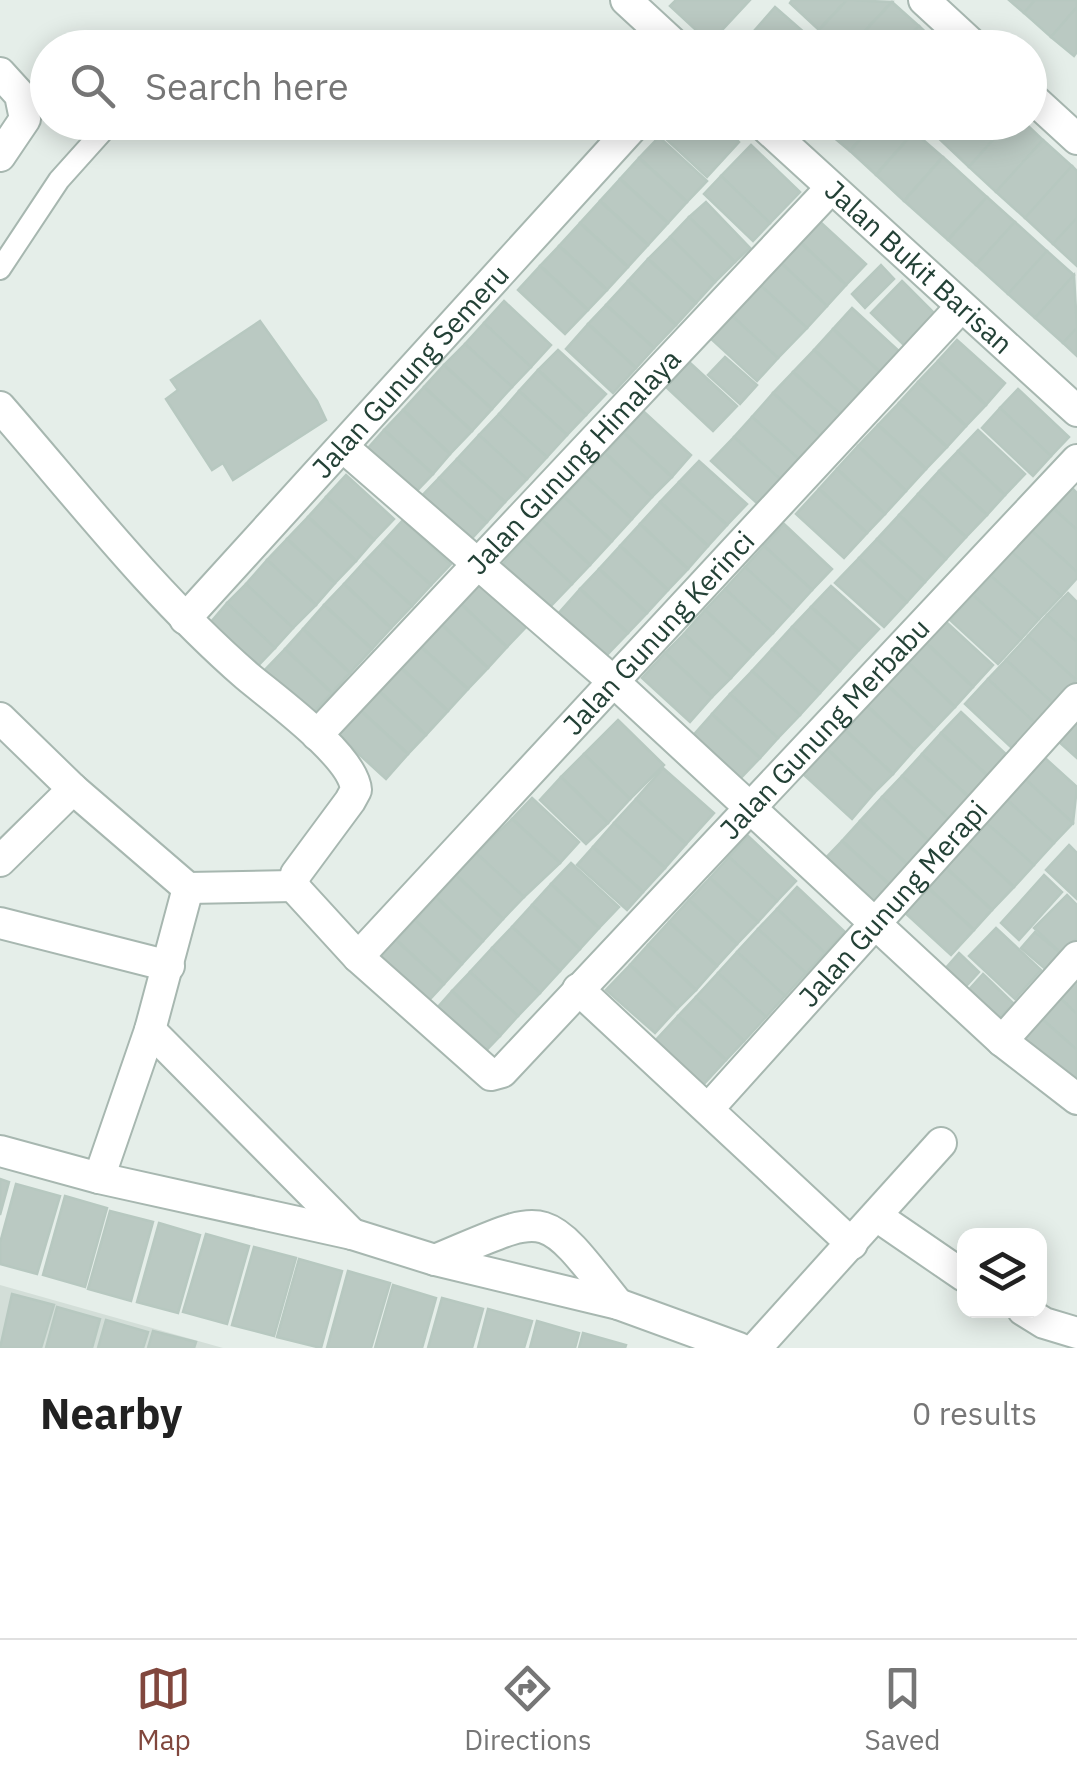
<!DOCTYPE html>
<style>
:root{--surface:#fff;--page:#f2f2f2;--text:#222;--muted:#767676;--line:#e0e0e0;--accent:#81473d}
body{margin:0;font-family:"IBM Plex Sans",sans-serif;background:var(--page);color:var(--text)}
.controls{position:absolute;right:30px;bottom:30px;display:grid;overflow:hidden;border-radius:20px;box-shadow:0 5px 25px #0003}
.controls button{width:90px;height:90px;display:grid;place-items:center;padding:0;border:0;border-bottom:2px solid var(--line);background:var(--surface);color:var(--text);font:50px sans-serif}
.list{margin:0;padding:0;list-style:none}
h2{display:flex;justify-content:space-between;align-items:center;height:130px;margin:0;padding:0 40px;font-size:42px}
h2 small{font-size:32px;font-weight:400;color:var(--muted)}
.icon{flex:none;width:55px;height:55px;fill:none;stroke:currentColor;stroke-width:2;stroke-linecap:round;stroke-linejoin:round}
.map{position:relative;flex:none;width:1077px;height:1348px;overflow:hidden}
.search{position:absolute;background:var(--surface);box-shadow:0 5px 25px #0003;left:30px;right:30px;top:30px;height:110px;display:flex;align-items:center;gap:25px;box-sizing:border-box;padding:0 35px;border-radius:55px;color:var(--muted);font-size:38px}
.sheet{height:290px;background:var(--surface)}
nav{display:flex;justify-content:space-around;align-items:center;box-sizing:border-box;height:140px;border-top:2px solid var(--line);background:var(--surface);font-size:28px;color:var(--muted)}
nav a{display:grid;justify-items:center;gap:5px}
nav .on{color:var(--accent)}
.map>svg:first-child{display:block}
.built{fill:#d3ded8}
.building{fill:#bac9c2;stroke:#b7c8c0;stroke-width:2.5}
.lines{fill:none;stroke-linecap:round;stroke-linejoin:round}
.service-casing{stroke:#a7b7b0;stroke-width:24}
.minor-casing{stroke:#a7b7b0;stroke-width:34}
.service{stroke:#fff;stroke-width:20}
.minor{stroke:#fff;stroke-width:30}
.labels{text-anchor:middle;stroke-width:8;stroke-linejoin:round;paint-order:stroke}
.street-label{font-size:28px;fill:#234136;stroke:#f6faf8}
</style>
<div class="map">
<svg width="1077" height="1348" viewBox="0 0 1077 1348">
<rect width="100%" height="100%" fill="#e5eee9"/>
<path class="built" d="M0 1285 223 1348H0Z"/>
<g class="building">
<path d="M676 0H750L710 43 670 6Z"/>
<path d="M792 0H847L819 30 790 3Z"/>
<path d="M847 0 892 2 849 48H839L819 30Z"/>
<path d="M1009 0H1035L1024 13Z"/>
<path d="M1035 0H1077V7L1051 37 1024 13Z"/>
<path d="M892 2 919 26 898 48H849Z"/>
<path d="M775 7 807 35 796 48H739Z"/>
<path d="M1077 7V52L1074 56 1051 37Z"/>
<path d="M919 26 942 48H898Z"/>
<path d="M681 122H718L739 142 707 177 666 139Z"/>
<path d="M832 122H876L850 151 825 130Z"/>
<path d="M876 122H904L914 132 876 175 850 151Z"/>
<path d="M941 122H1009L969 167 932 132Z"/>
<path d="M1009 122H1024L1043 140 996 192 969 167Z"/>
<path d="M914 132 943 157 904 201 876 175Z"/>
<path d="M659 137 707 181 687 202 639 158Z"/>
<path d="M1043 140 1072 166 1025 218 996 192Z"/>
<path d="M751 145 800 192 770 223 721 176Z"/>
<path d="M943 157 987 197 948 240 904 201Z"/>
<path d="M639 158 687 202 668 223 620 179Z"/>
<path d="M1072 166 1077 171V218L1053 244 1025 218Z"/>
<path d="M721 176 770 223 753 241 704 194Z"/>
<path d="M620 179 668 223 648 245 600 201Z"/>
<path d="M987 197 1015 222 976 265 948 240Z"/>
<path d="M600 201 648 245 628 267 580 223Z"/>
<path d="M706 202 750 248 735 262 689 217Z"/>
<path d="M689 217 735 262 715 282 670 237Z"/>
<path d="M1077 218V266L1053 244Z"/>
<path d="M818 220 866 264 846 285 799 241Z"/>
<path d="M1015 222 1047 251 1008 294 976 265Z"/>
<path d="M580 223 628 267 607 290 559 246Z"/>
<path d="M670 237 715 282 696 303 648 259Z"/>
<path d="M799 241 846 285 827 306 780 262Z"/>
<path d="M559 246 607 290 588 310 540 266Z"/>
<path d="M1047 251 1074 275 1035 318 1008 294Z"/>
<path d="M648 259 696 303 676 325 628 281Z"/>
<path d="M780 262 827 306 807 328 759 284Z"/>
<path d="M881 265 894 279 865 308 852 294Z"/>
<path d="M540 266 588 310 565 334 518 290Z"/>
<path d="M1074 275 1077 328 1063 343 1035 318Z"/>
<path d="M628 281 676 325 654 348 606 305Z"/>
<path d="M902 281 937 316 906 347 871 313Z"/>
<path d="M759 284 807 328 778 358 730 314Z"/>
<path d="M504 301 551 345 531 367 484 323Z"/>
<path d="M606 305 654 348 636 368 588 324Z"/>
<path d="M852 308 900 352 881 373 833 329Z"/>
<path d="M730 314 778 358 757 381 709 337Z"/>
<path d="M260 321 317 401 326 420 233 480 223 463 212 470 166 399 178 390 171 380Z"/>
<path d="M484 323 531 367 512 387 465 344Z"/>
<path d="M588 324 636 368 613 393 566 349Z"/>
<path d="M1077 328V356L1063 343Z"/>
<path d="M833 329 881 373 862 394 814 350Z"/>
<path d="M957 340 1005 383 986 405 938 361Z"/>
<path d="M465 344 512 387 492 409 444 365Z"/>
<path d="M558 350 606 394 586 415 538 370Z"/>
<path d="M814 350 862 394 841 415 793 372Z"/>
<path d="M725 357 757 385 740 404 708 375Z"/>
<path d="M938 361 986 405 966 426 918 382Z"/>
<path d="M689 362 737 406 713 431 665 386Z"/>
<path d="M444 365 492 409 472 431 424 387Z"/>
<path d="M538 370 586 415 567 435 519 391Z"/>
<path d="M793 372 841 415 821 437 773 393Z"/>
<path d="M918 382 966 426 947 447 899 403Z"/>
<path d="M424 387 472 431 450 454 403 410Z"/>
<path d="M1018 389 1069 437 1051 456 1000 408Z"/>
<path d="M519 391 567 435 547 457 499 414Z"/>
<path d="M773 393 821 437 800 460 752 417Z"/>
<path d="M899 403 947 447 926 469 878 425Z"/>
<path d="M1000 408 1051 456 1033 476 982 428Z"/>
<path d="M403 410 450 454 433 474 384 430Z"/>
<path d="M643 411 691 455 672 477 624 433Z"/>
<path d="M499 414 547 457 527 479 479 435Z"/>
<path d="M752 417 800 460 781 480 734 437Z"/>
<path d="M878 425 926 469 906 491 858 446Z"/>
<path d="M384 430 433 474 409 499 362 455Z"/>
<path d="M978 430 1025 474 1005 495 958 451Z"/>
<path d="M624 433 672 477 652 497 605 453Z"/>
<path d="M479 435 527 479 505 502 457 459Z"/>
<path d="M734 437 781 480 759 505 711 461Z"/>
<path d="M858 446 906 491 885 514 837 469Z"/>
<path d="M958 451 1005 495 987 515 939 471Z"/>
<path d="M605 453 652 497 632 519 584 475Z"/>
<path d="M457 459 505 502 487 522 439 478Z"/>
<path d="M699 461 747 504 727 525 679 482Z"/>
<path d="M837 469 885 514 867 533 819 489Z"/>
<path d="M939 471 987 515 966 537 918 494Z"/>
<path d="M346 475 394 519 374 540 326 497Z"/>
<path d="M584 475 632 519 612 541 564 497Z"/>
<path d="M439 478 487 522 464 547 416 502Z"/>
<path d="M679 482 727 525 708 546 660 502Z"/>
<path d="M1072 488 1077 493V530L1054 509Z"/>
<path d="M819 489 867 533 844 558 796 514Z"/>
<path d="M918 494 966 537 946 559 899 515Z"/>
<path d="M326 497 374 540 356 561 308 517Z"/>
<path d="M564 497 612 541 590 565 542 520Z"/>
<path d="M660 502 708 546 688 569 640 524Z"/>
<path d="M1054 509 1077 530V572L1032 531Z"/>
<path d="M899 515 946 559 925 582 877 539Z"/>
<path d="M308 517 356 561 335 583 287 539Z"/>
<path d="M403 520 451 564 431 585 383 542Z"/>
<path d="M542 520 590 565 572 584 524 540Z"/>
<path d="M640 524 688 569 668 590 620 546Z"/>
<path d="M784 524 832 569 812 590 764 546Z"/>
<path d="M1032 531 1077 572V578L1061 596 1012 552Z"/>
<path d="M287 539 335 583 316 605 267 560Z"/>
<path d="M877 539 925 582 907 602 859 558Z"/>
<path d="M524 540 572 584 549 608 502 565Z"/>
<path d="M383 542 431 585 412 606 364 562Z"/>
<path d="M620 546 668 590 647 613 599 569Z"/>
<path d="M764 546 812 590 793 611 745 567Z"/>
<path d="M1012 552 1061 596 1039 619 991 576Z"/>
<path d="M859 558 907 602 884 627 835 583Z"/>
<path d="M267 560 316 605 293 628 246 584Z"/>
<path d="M364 562 412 606 391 628 344 584Z"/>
<path d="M745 567 793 611 773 633 725 589Z"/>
<path d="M599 569 647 613 628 633 580 589Z"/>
<path d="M991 576 1039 619 1021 639 973 595Z"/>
<path d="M479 582 527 626 507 647 460 603Z"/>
<path d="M246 584 293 628 275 648 227 603Z"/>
<path d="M344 584 391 628 372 649 324 605Z"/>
<path d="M831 586 879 629 859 650 811 607Z"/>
<path d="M580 589 628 633 605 657 558 614Z"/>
<path d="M725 589 773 633 753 654 705 610Z"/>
<path d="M1068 593 1077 602V642L1047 615Z"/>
<path d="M973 595 1021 639 998 664 950 620Z"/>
<path d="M227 603 275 648 252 672 205 629Z"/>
<path d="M460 603 507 647 488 668 440 623Z"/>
<path d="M324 605 372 649 350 673 303 629Z"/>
<path d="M811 607 859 650 840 671 792 627Z"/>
<path d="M705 610 753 654 731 678 684 634Z"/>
<path d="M1047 615 1077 642 1076 680 1028 636Z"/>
<path d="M945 621 993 665 973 687 926 643Z"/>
<path d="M440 623 488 668 468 689 420 646Z"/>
<path d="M792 627 840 671 820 693 772 649Z"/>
<path d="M303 629 350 673 332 693 285 649Z"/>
<path d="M684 634 731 678 712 697 665 653Z"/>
<path d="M1028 636 1076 680 1054 704 1006 660Z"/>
<path d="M926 643 973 687 955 707 907 662Z"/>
<path d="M420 646 468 689 448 711 400 667Z"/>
<path d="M285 649 332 693 309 717 261 674Z"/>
<path d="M772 649 820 693 800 715 752 671Z"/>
<path d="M665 653 712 697 690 722 642 678Z"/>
<path d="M1006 660 1054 704 1036 724 988 679Z"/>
<path d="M907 662 955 707 934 729 887 685Z"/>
<path d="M400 667 448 711 426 735 379 691Z"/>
<path d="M752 671 800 715 778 738 730 694Z"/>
<path d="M988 679 1036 724 1013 749 965 704Z"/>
<path d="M887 685 934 729 914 750 867 706Z"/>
<path d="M379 691 426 735 408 754 360 710Z"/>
<path d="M730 694 778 738 760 758 712 714Z"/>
<path d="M867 706 914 750 893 774 845 730Z"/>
<path d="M360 710 408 754 386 779 338 735Z"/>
<path d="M961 712 1009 757 989 777 941 733Z"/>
<path d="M712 714 760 758 737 782 690 739Z"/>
<path d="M618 720 664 765 630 799 584 754Z"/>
<path d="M1077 722V758L1059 742Z"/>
<path d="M845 730 893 774 874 793 827 749Z"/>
<path d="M941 733 989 777 970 798 922 754Z"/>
<path d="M827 749 874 793 852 819 803 774Z"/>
<path d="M584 754 630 799 608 823 561 777Z"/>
<path d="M922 754 970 798 950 820 902 776Z"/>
<path d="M1045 758 1077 787 1073 823 1025 779Z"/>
<path d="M663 768 714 813 686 844 636 799Z"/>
<path d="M902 776 950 820 930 842 882 797Z"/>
<path d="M561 777 608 823 586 844 540 800Z"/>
<path d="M1025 779 1073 823 1054 843 1006 799Z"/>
<path d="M882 797 930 842 908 865 860 821Z"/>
<path d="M532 798 579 842 560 863 512 819Z"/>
<path d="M636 799 686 844 665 868 614 823Z"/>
<path d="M1006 799 1054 843 1034 865 985 822Z"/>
<path d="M512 819 560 863 524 897 476 853Z"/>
<path d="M860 821 908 865 890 885 842 841Z"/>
<path d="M985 822 1034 865 1014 887 966 843Z"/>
<path d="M614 823 665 868 643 892 593 847Z"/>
<path d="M748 836 796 881 777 901 729 857Z"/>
<path d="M842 841 890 885 867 909 819 865Z"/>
<path d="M966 843 1014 887 992 910 944 866Z"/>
<path d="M1069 845 1077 853V899L1046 870Z"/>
<path d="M593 847 643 892 627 910 577 865Z"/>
<path d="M476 853 524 897 503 919 456 875Z"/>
<path d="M729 857 777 901 758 922 710 878Z"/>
<path d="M571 863 619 907 599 928 551 884Z"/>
<path d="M944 866 992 910 974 930 926 886Z"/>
<path d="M456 875 503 919 483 941 436 897Z"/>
<path d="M1044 875 1062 892 1019 940 1001 923Z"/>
<path d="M710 878 758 922 737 944 689 900Z"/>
<path d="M551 884 599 928 580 949 532 905Z"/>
<path d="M926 886 974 930 951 955 903 911Z"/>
<path d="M797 887 845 932 825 953 777 909Z"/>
<path d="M1067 895 1077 905V938L1062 954 1034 928Z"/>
<path d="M436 897 483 941 462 964 415 920Z"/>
<path d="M689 900 737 944 717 966 669 922Z"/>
<path d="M532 905 580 949 560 971 512 927Z"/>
<path d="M777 909 825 953 806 973 758 929Z"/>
<path d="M415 920 462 964 444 984 396 940Z"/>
<path d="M669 922 717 966 696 990 648 945Z"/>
<path d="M512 927 560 971 540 993 492 948Z"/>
<path d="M996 928 1041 970 1015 999 969 956Z"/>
<path d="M758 929 806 973 785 996 737 952Z"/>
<path d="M1035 932 1064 956 1049 972 1021 948Z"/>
<path d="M396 940 444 984 421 1009 373 964Z"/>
<path d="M648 945 696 990 677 1009 630 965Z"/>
<path d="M492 948 540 993 518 1016 470 972Z"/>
<path d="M737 952 785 996 766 1017 718 973Z"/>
<path d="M959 953 979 972 958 995 938 977Z"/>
<path d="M630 965 677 1009 655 1033 606 990Z"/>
<path d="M470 972 518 1016 500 1036 452 991Z"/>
<path d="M718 973 766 1017 744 1041 696 997Z"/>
<path d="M983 974 1014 1004 996 1021 966 993Z"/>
<path d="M1077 980V1014L1060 998Z"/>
<path d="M452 991 500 1036 477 1060 430 1016Z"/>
<path d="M696 997 744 1041 726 1060 678 1016Z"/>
<path d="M1060 998 1077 1014V1050L1041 1018Z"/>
<path d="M678 1016 726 1060 703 1085 655 1041Z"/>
<path d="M1041 1018 1077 1050V1075L1067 1087 1018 1043Z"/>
<path d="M0 1179 9 1182 0 1215Z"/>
<path d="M16 1184 60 1196 37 1274 0 1264V1243Z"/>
<path d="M65 1196 107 1208 85 1287 43 1275Z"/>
<path d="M110 1211 153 1222 131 1301 88 1289Z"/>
<path d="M159 1223 200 1235 178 1313 137 1302Z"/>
<path d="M206 1234 249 1246 227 1324 183 1312Z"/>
<path d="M254 1247 296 1258 274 1336 232 1325Z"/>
<path d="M299 1259 342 1271 321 1348 277 1337Z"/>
<path d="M348 1271 390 1283 371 1348H327Z"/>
<path d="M393 1285 436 1298 422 1348H375Z"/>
<path d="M12 1294 54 1305 41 1348H0Z"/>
<path d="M442 1298 483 1309 472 1348H428Z"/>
<path d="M57 1307 100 1319 92 1348H46Z"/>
<path d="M488 1309 532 1321 524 1348H478Z"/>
<path d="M106 1320 148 1332 143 1348H98Z"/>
<path d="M537 1321 579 1333 575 1348H530Z"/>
<path d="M153 1331 196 1342 194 1348H148Z"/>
<path d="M583 1333 626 1345 625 1348H579Z"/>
</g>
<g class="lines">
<defs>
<g id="service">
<path d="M178 48 183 42"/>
<path d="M0 269 59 180 111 122"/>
</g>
<g id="minor">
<path d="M626 0 678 48"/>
<path d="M924 0 976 48"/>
<path d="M0 73 20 95 25 119 0 156"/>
<path d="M1030 96 1077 139"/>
<path id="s1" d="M760 122 1077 411"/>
<path id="s2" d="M0 407C80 499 155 596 247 676 273 698 354 756 356 790L350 801 296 874 293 886 358 957 491 1075 502 1072 1077 460"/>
<path d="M343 447 614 682 1002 1041 1077 1099"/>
<path id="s3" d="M185 619 637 122"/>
<path d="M0 718 73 789 188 888 150 1030 99 1178"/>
<path id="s4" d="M317 735 831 188"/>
<path d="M0 861 73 789"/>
<path d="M188 888 293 886"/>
<path d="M0 923 169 966"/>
<path id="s5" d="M358 957 960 308"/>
<path d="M578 989 852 1244"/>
<path d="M150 1030 352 1234"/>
<path d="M1002 1041 1077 957"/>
<path id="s6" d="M709 1108 1077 699"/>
<path d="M0 1151 99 1178 352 1234 435 1260 618 1304 739 1348"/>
<path d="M878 1217 964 1276"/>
<path d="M435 1260C550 1212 540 1205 618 1304"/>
<path d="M1023 1310 1044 1323 1077 1333"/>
<path d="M756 1348 941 1143"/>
</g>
</defs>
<use href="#service" class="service-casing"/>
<use href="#minor" class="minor-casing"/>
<use href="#service" class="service"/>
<use href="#minor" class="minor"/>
</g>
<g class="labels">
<g class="street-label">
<text dy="10" stroke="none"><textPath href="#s1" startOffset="215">Jalan Bukit Barisan</textPath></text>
<text dy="10" stroke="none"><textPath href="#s3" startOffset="335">Jalan Gunung Semeru</textPath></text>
<text dy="10" stroke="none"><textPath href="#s4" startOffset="375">Jalan Gunung Himalaya</textPath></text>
<text dy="10" stroke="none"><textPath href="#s5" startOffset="442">Jalan Gunung Kerinci</textPath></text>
<text dy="10" stroke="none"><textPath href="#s2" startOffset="1398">Jalan Gunung Merbabu</textPath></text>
<text dy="10" stroke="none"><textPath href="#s6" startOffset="275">Jalan Gunung Merapi</textPath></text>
</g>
</g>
</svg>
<div class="controls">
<button><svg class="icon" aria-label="layers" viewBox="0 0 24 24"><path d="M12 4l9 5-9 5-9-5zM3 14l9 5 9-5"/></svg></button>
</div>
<div class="search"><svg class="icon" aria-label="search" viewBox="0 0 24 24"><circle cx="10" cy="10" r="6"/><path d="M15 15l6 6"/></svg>Search here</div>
</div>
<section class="sheet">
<h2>Nearby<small>0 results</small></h2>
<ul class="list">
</ul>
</section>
<nav>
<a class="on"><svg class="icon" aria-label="map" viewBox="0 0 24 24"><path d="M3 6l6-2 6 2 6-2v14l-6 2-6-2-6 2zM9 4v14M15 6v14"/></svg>Map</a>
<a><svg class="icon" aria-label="directions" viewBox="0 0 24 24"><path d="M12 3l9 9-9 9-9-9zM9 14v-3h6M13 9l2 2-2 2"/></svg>Directions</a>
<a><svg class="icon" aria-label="saved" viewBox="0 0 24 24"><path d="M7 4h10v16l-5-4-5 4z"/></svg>Saved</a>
</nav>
